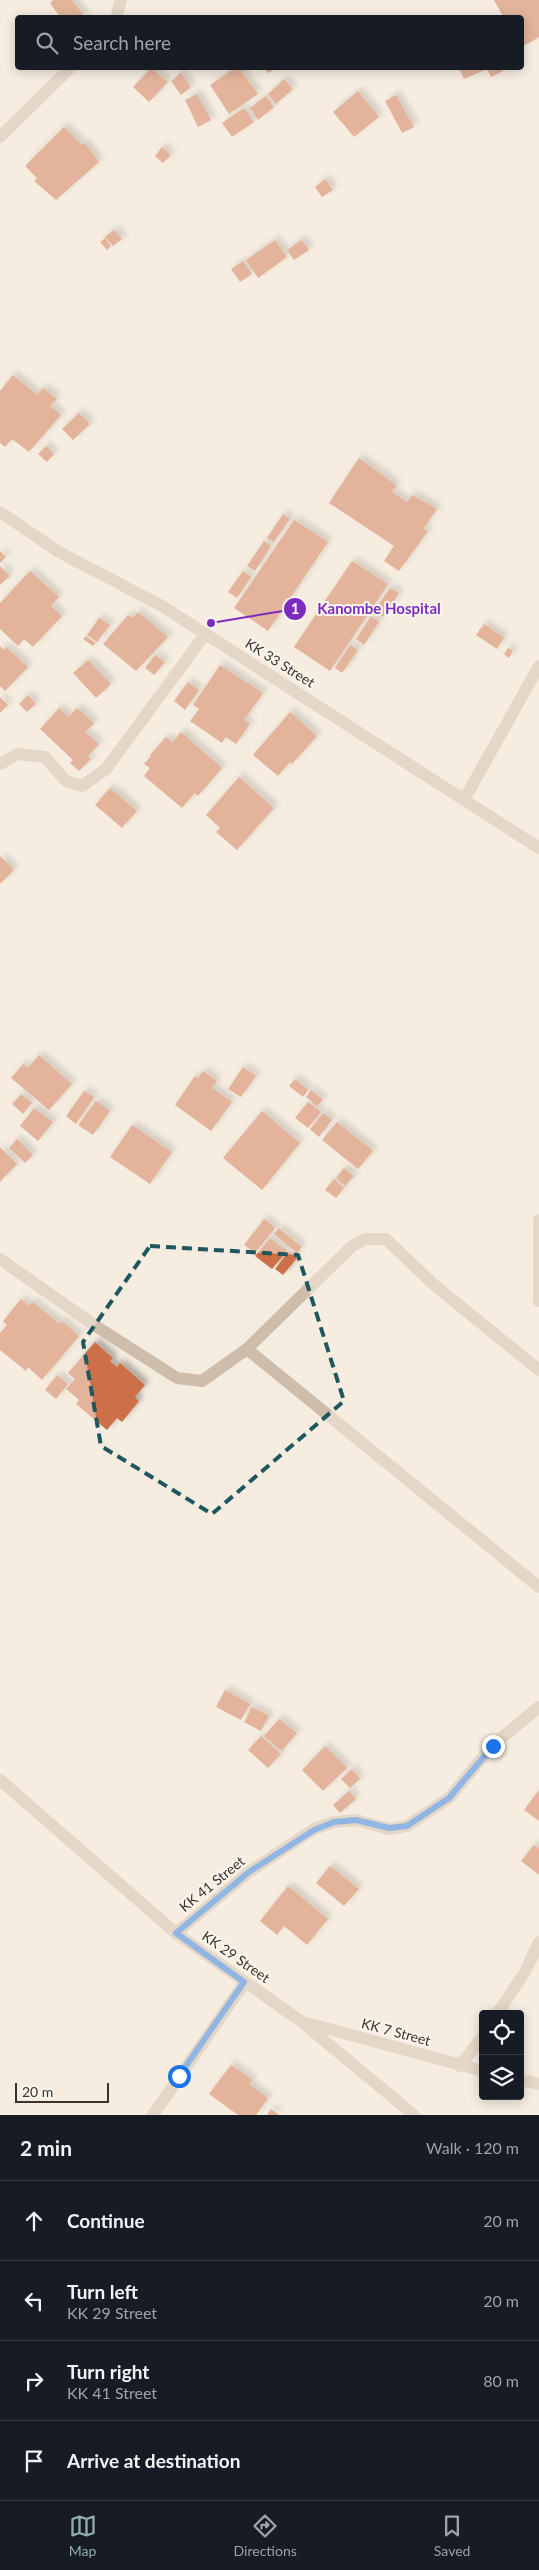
<!DOCTYPE html>
<meta charset="utf-8">
<style>
:root{--surface:#171b24;--page:#242831;--text:#f1f3f6;--muted:#9ea1a6;--line:#363941;--accent:#92adb2}
body{margin:0;font-family:Lato,sans-serif;background:var(--page);color:var(--text)}
.controls{position:absolute;right:15px;bottom:15px;display:grid;overflow:hidden;border-radius:5px;box-shadow:0 2px 12px #0003}
.controls button{width:45px;height:45px;display:grid;place-items:center;padding:0;border:0;border-bottom:1px solid var(--line);background:var(--surface);color:var(--text);font:25px sans-serif}
.scale{position:absolute;left:15px;bottom:12px;width:94px;box-sizing:border-box;padding-left:5px;border:2px solid #3b312a;border-top:0;font-size:14px;line-height:18px;white-space:nowrap;color:#3b312a;-webkit-text-stroke:4px #fbf6ed;paint-order:stroke}
.stop{position:absolute;width:15px;height:15px;margin:-11px;border:4px solid #1a73e8;border-radius:50%;background:#fff}
.stop.end{background:#1a73e8;border-color:#fff;box-shadow:0 1px 5px #0008}
.list{margin:0;padding:0;list-style:none}
h2{display:flex;justify-content:space-between;align-items:center;height:65px;margin:0;padding:0 20px;font-size:21px}
h2 small{font-size:16px;font-weight:400;color:var(--muted)}
.list li{display:grid;grid-template-columns:32px 1fr auto;gap:15px;align-items:center;box-sizing:border-box;height:80px;padding:0 20px;border-top:1px solid var(--line)}
.list b{display:block;font-size:19px;white-space:nowrap}
.list p{margin:0;font-size:16px;white-space:nowrap;color:var(--muted)}
.list em{font-size:16px;font-style:normal;color:var(--muted)}
.icon{flex:none;width:28px;height:28px;fill:none;stroke:currentColor;stroke-width:2;stroke-linecap:round;stroke-linejoin:round}
.map{position:relative;flex:none;width:539px;height:2115px;overflow:hidden}
.search{position:absolute;background:var(--surface);box-shadow:0 2px 12px #0003;left:15px;right:15px;top:15px;height:55px;display:flex;align-items:center;gap:12px;box-sizing:border-box;padding:0 18px;border-radius:5px;color:var(--muted);font-size:19px}
.sheet{height:385px;background:var(--surface)}
nav{display:flex;justify-content:space-around;align-items:center;box-sizing:border-box;height:70px;border-top:1px solid var(--line);background:var(--surface);font-size:14px;color:var(--muted)}
nav a{display:grid;justify-items:center;gap:2px}
nav .on{color:var(--accent)}
.map>svg:first-child{display:block}
.building{fill:#cd7046;filter:url(#shadow)}
.lines{fill:none;stroke-linecap:round;stroke-linejoin:round}
.minor{stroke:#cebdab;stroke-width:12}
.route{stroke:#1a73e8;stroke-width:6}
.marked{fill:none;stroke:#1d5760;stroke-width:4;stroke-dasharray:10 6;stroke-linejoin:round}
.labels{text-anchor:middle;stroke-width:4;stroke-linejoin:round;paint-order:stroke}
.street-label{font-size:14px;fill:#3b312a;stroke:#fbf6ed}
.leader{fill:none;stroke:#7b2cbf;stroke-width:2}
.callout-dot{fill:#7b2cbf;stroke:#fbf6ed;stroke-width:2}
.mark-label{font-size:15px;text-anchor:middle;font-weight:bold;fill:#fff}
.callout-label{font-size:15px;text-anchor:middle;font-weight:bold;fill:#7b2cbf;stroke:#fbf6ed;stroke-width:4;stroke-linejoin:round;paint-order:stroke}
</style>
<div class="map">
<svg width="539" height="2115" viewBox="0 0 539 2115">
<defs>
<filter id="shadow"><feDropShadow dx="4.5" dy="-4.5" stdDeviation="2.5" flood-color="#0004"/></filter>
</defs>
<rect width="100%" height="100%" fill="#f5ece0"/>
<g class="building">
<path d="M53 0H72L86 18H61L50 3Z"/>
<path d="M494 0H539V37L522 47V18H504Z"/>
<path d="M151 68 168 82 149 102 133 87Z"/>
<path d="M235 68H239L258 94 229 114 210 85Z"/>
<path d="M264 68H277L268 73Z"/>
<path d="M459 68H502L503 71 491 77 487 69 464 79Z"/>
<path d="M181 73 191 87 181 95 171 81Z"/>
<path d="M284 79 293 89 276 104 268 94Z"/>
<path d="M358 91 379 117 354 137 333 112Z"/>
<path d="M197 94 211 120 198 127 185 100Z"/>
<path d="M396 95 414 127 402 133 385 101Z"/>
<path d="M266 96 274 107 258 120 250 108Z"/>
<path d="M244 108 254 122 232 137 222 123Z"/>
<path d="M64 127 82 145 85 143 99 162 56 200 34 181 37 178 25 166Z"/>
<path d="M162 147 171 155 163 163 155 156Z"/>
<path d="M325 179 333 190 322 197 315 187Z"/>
<path d="M114 230 122 239 113 246 105 237Z"/>
<path d="M105 238 111 246 107 250 100 242Z"/>
<path d="M275 240 287 257 258 278 246 260Z"/>
<path d="M302 240 309 250 294 260 287 250Z"/>
<path d="M243 261 252 274 240 282 231 269Z"/>
<path d="M13 375 37 395 43 388 57 399 50 406 61 415 29 452 12 439 5 447 0 443V391Z"/>
<path d="M79 413 90 424 73 440 62 429Z"/>
<path d="M46 446 54 454 47 462 38 454Z"/>
<path d="M359 458 396 485 392 492 407 502 412 495 437 509 423 529 428 531 399 571 384 561 394 546 329 503Z"/>
<path d="M283 514 290 519 274 542 267 538Z"/>
<path d="M294 520 328 542 268 631 234 608Z"/>
<path d="M264 541 271 546 255 571 247 566Z"/>
<path d="M0 551 6 557 0 563Z"/>
<path d="M352 561 388 584 330 671 294 647Z"/>
<path d="M0 566 10 576 0 585Z"/>
<path d="M30 571 59 597 51 606 62 616 33 647 24 639 18 646 0 629V603Z"/>
<path d="M243 571 251 577 237 598 228 592Z"/>
<path d="M390 588 399 593 383 617 374 611Z"/>
<path d="M138 612 168 637 136 671 103 644 128 615 133 618Z"/>
<path d="M371 616 379 622 364 645 356 639Z"/>
<path d="M99 618 110 625 97 642 87 635Z"/>
<path d="M484 624 504 638 497 649 476 635Z"/>
<path d="M86 636 96 643 93 646 83 639Z"/>
<path d="M350 645 358 650 342 673 335 668Z"/>
<path d="M0 646 4 650 6 647 28 667 5 691 0 686Z"/>
<path d="M508 648 513 651 509 658 504 654Z"/>
<path d="M155 655 165 662 154 675 145 668Z"/>
<path d="M88 660 111 684 96 698 73 673Z"/>
<path d="M220 665 263 693 244 720 250 724 236 744 226 737 222 743 190 721 199 709 193 705Z"/>
<path d="M188 682 199 690 185 710 174 701Z"/>
<path d="M28 695 36 704 27 712 19 704Z"/>
<path d="M0 697 8 705 0 713Z"/>
<path d="M59 708 69 717 77 708 94 723 85 732 99 744 88 756 91 759 79 771 70 763 73 760 40 729Z"/>
<path d="M290 712 317 736 292 764 290 762 278 776 253 755Z"/>
<path d="M181 732 222 768 198 796 195 793 182 808 144 776 150 768 144 764 151 756 150 755 166 737 172 743Z"/>
<path d="M239 777 274 808 237 850 216 832 220 828 206 815Z"/>
<path d="M110 788 137 811 122 828 95 805Z"/>
<path d="M0 856 14 870 0 884Z"/>
<path d="M39 1055 72 1084 49 1110 11 1078 23 1064 28 1068Z"/>
<path d="M243 1067 256 1076 241 1097 228 1089Z"/>
<path d="M203 1071 217 1081 212 1088 232 1102 211 1131 175 1105 195 1076 198 1078Z"/>
<path d="M295 1079 308 1090 303 1097 289 1086Z"/>
<path d="M311 1090 323 1100 317 1106 306 1097Z"/>
<path d="M84 1091 94 1097 76 1124 66 1116Z"/>
<path d="M21 1094 32 1103 23 1114 12 1104Z"/>
<path d="M96 1101 110 1111 93 1135 78 1125Z"/>
<path d="M308 1102 321 1112 308 1128 295 1118Z"/>
<path d="M34 1108 53 1122 38 1141 20 1126Z"/>
<path d="M262 1111 300 1143 262 1190 223 1158Z"/>
<path d="M323 1113 332 1120 319 1137 310 1129Z"/>
<path d="M337 1122 373 1151 358 1169 322 1140Z"/>
<path d="M132 1125 172 1152 150 1184 110 1157Z"/>
<path d="M17 1139 33 1155 25 1163 9 1148Z"/>
<path d="M0 1147 17 1164 0 1182Z"/>
<path d="M344 1168 354 1176 345 1186 336 1178Z"/>
<path d="M334 1179 344 1188 336 1198 325 1190Z"/>
<path d="M264 1219 275 1228 255 1253 244 1245Z"/>
<path d="M279 1228 302 1247 297 1253 274 1234Z"/>
<path d="M270 1238 287 1251 272 1269 255 1256Z"/>
<path d="M289 1251 297 1258 283 1275 275 1269Z"/>
<path d="M21 1299 29 1306 33 1302 59 1324 62 1321 79 1336 42 1380 28 1367 26 1371 0 1350V1333L7 1325 3 1321Z"/>
<path d="M95 1342 113 1358 110 1361 117 1367 120 1363 145 1385 135 1397 139 1401 122 1422 117 1418 107 1430 76 1404 79 1400 66 1389 75 1379 68 1373Z"/>
<path d="M57 1375 68 1384 56 1399 45 1390Z"/>
<path d="M225 1690 250 1704 241 1720 216 1707Z"/>
<path d="M252 1707 269 1716 261 1731 244 1722Z"/>
<path d="M279 1719 297 1733 282 1751 264 1736Z"/>
<path d="M261 1736 281 1754 268 1768 248 1750Z"/>
<path d="M325 1746 347 1768 323 1791 302 1770Z"/>
<path d="M352 1769 360 1779 350 1788 341 1779Z"/>
<path d="M539 1790V1821L524 1810Z"/>
<path d="M349 1791 356 1799 340 1813 333 1805Z"/>
<path d="M534 1845 539 1849V1875L521 1861Z"/>
<path d="M330 1866 359 1889 344 1906 316 1883Z"/>
<path d="M288 1886 328 1919 307 1945 284 1926 277 1935 260 1921Z"/>
<path d="M231 2065 252 2080 249 2084 268 2098 256 2115H238L209 2094Z"/>
<path d="M271 2109 279 2115H267Z"/>
</g>
<g class="lines">
<g class="minor">
<path d="M116 18 121 0"/>
<path d="M0 137 70 68"/>
<path d="M0 512 59 552 162 606 539 848"/>
<path d="M0 764 18 754 45 757 66 781 82 786 106 769 206 633"/>
<path d="M465 798 539 666"/>
<path d="M539 1220V1301"/>
<path d="M0 1259 94 1325 177 1378 202 1381 247 1349 352 1246 365 1239H386L433 1284 539 1370"/>
<path d="M247 1349 539 1587"/>
<path d="M0 1780 176 1933 302 2022 414 2115"/>
<path d="M176 1933 249 1872 314 1829 334 1822 356 1820 389 1829 407 1826 449 1798 493 1745 539 1707"/>
<path d="M497 2014 525 1972 539 1942"/>
<path d="M307 2023 483 2071"/>
<path d="M460 2066 483 2036"/>
<path d="M520 2080 539 2084"/>
<path d="M153 2115 245 1982"/>
</g>
</g>
<g class="lines">
<path class="route" d="M179 2076 244 1982 176 1933 249 1872 314 1830 334 1822 356 1820 389 1828 407 1826 449 1798 493 1746"/>
</g>
<path d="M0 0H539V2115H0ZM150 1246 298 1255 344 1401 212 1514 101 1446 83 1342Z" fill="#f5ece0" fill-opacity=".55" fill-rule="evenodd"/>
<path class="marked" d="M150 1246 298 1255 344 1401 212 1514 101 1446 83 1342Z"/>
<g class="labels">
<g class="street-label">
<text transform="translate(280 663) rotate(32)" y="5">KK 33 Street</text>
<text transform="translate(212 1884) rotate(-39)" y="5">KK 41 Street</text>
<text transform="translate(236 1957) rotate(35)" y="5">KK 29 Street</text>
<text transform="translate(396 2032) rotate(15)" y="5">KK 7 Street</text>
</g>
</g>
<path class="leader" d="M211 623L295 609"/>
<g class="callout-dot">
<circle cx="211" cy="623" r="5"/>
<circle cx="295" cy="609" r="12"/>
</g>
<g class="mark-label">
<text x="295" y="614">1</text>
</g>
<g class="callout-label">
<text x="379" y="614">Kanombe Hospital</text>
</g>
</svg>
<div class="controls">
<button><svg class="icon" aria-label="locate" viewBox="0 0 24 24"><circle cx="12" cy="12" r="6"/><path d="M12 2v4M12 18v4M2 12h4M18 12h4"/></svg></button>
<button><svg class="icon" aria-label="layers" viewBox="0 0 24 24"><path d="M12 4l9 5-9 5-9-5zM3 14l9 5 9-5"/></svg></button>
</div>
<div class="scale">20 m</div>
<div class="stop" style="left:179px;top:2076px"></div>
<div class="stop end" style="left:493px;top:1746px"></div>
<div class="search"><svg class="icon" aria-label="search" viewBox="0 0 24 24"><circle cx="10" cy="10" r="6"/><path d="M15 15l6 6"/></svg>Search here</div>
</div>
<section class="sheet">
<h2>2 min<small>Walk · 120 m</small></h2>
<ul class="list">
<li><svg class="icon" aria-label="ahead" viewBox="0 0 24 24"><path d="M12 20V5M6 11l6-6 6 6"/></svg><div><b>Continue</b></div><em>20 m</em></li>
<li><svg class="icon" aria-label="left" viewBox="0 0 24 24"><path d="M17 20v-9H6M10 6l-5 5 5 5"/></svg><div><b>Turn left</b><p>KK 29 Street</p></div><em>20 m</em></li>
<li><svg class="icon" aria-label="right" viewBox="0 0 24 24"><path d="M7 20v-9h11M14 6l5 5-5 5"/></svg><div><b>Turn right</b><p>KK 41 Street</p></div><em>80 m</em></li>
<li><svg class="icon" aria-label="arrive" viewBox="0 0 24 24"><path d="M6 21V4h12l-3 4 3 4H6"/></svg><div><b>Arrive at destination</b></div></li>
</ul>
</section>
<nav>
<a class="on"><svg class="icon" aria-label="map" viewBox="0 0 24 24"><path d="M3 6l6-2 6 2 6-2v14l-6 2-6-2-6 2zM9 4v14M15 6v14"/></svg>Map</a>
<a><svg class="icon" aria-label="directions" viewBox="0 0 24 24"><path d="M12 3l9 9-9 9-9-9zM9 14v-3h6M13 9l2 2-2 2"/></svg>Directions</a>
<a><svg class="icon" aria-label="saved" viewBox="0 0 24 24"><path d="M7 4h10v16l-5-4-5 4z"/></svg>Saved</a>
</nav>
